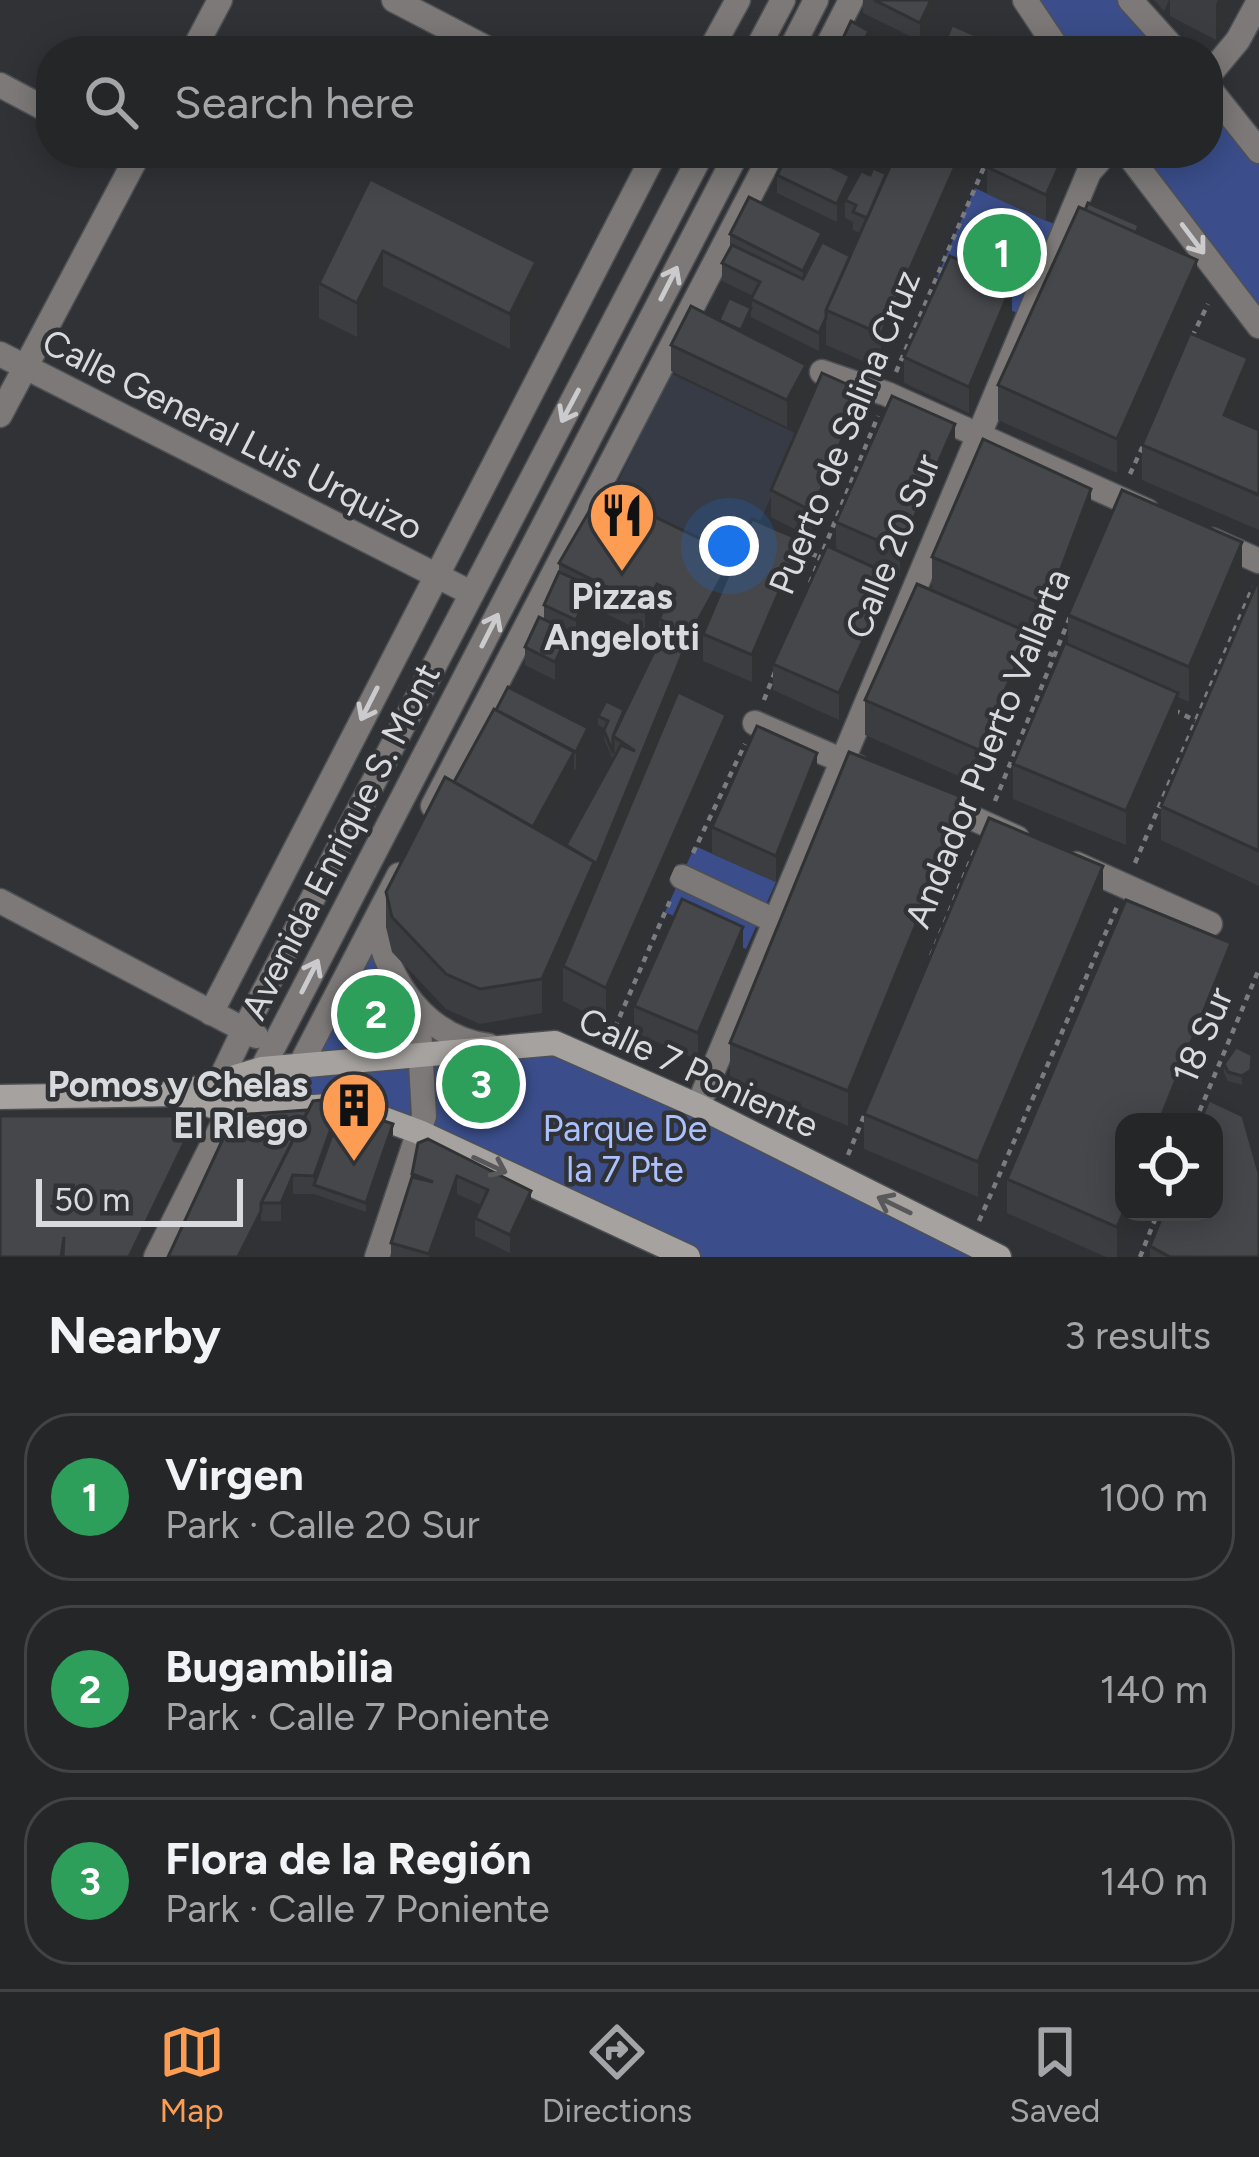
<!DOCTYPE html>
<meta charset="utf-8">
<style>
:root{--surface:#242628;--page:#2c2e30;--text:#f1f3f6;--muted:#a3a5a8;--line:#414345;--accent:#fc9d53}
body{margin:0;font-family:Figtree,sans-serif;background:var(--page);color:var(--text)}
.controls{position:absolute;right:36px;bottom:36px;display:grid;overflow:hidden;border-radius:24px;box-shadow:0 6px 30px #0003}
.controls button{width:108px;height:108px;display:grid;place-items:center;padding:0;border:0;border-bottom:3px solid var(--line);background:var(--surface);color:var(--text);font:60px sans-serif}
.scale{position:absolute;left:36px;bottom:30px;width:207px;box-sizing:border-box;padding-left:12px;border:6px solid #d9dadd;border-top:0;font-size:33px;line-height:42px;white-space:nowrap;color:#d9dadd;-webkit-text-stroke:9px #303236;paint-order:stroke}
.you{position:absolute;left:729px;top:546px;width:42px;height:42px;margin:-30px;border:9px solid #fff;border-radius:50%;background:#1a73e8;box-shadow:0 0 0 18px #1a73e833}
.badge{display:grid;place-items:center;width:78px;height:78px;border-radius:50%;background:var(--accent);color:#fff;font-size:39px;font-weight:700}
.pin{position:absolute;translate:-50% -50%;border:6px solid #fff;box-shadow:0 3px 12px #0006}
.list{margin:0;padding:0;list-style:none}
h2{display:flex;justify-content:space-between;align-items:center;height:156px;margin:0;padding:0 48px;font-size:51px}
h2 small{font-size:39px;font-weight:400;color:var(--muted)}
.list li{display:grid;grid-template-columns:78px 1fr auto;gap:36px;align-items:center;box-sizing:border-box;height:168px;margin:0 24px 24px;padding:0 24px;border:3px solid var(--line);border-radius:48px}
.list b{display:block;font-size:45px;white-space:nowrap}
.list p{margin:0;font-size:39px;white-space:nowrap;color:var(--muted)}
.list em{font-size:39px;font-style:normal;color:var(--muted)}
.icon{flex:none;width:66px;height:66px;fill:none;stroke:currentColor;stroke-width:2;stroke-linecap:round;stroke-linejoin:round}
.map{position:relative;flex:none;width:1259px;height:1257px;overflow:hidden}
.search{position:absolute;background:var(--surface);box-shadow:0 6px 30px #0003;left:36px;right:36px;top:36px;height:132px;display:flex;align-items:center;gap:30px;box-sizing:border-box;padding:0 42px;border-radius:48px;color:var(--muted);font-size:45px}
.sheet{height:732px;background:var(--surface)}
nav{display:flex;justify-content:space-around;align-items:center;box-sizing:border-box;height:168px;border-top:3px solid var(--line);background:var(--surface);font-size:33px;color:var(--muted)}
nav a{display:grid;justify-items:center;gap:6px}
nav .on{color:var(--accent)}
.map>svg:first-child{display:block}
.built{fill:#373b45}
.green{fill:#3b4e8b}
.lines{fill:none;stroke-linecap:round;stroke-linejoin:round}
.minor-casing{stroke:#4e5054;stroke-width:27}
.secondary-casing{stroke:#4e5054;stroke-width:27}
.path{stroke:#7a7c7f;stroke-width:4.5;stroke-dasharray:6 6;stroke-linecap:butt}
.minor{stroke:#7c7978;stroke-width:24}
.secondary{stroke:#a5a29f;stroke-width:24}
.wall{fill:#3b3d40}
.shaded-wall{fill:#303234}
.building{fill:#45474b;stroke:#303234;stroke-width:3}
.oneway{stroke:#cbcbce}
.oneway2{stroke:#59595b}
.labels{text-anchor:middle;stroke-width:9;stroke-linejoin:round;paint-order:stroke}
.street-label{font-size:36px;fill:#d9dadd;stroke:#303236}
.poi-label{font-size:36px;font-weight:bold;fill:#d9dadd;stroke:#303236}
.park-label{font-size:36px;fill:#abc1ff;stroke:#303236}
</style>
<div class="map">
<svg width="1259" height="1257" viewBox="0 0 1259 1257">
<rect width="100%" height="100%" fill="#303236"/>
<path class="built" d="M670 373 799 435 733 581 601 518Z"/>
<g class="green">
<path d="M1025 0H1130L1176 51H1059Z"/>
<path d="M1208 87 1259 152V326L1127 153H1208Z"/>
<path d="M975 188 1067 230 1028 318 937 277Z"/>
<path d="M695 846 776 882 746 949 665 912Z"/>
<path d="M376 921 380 942 453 1038 538 1043 999 1257H693L419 1130 249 1106 259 1075 299 1066Z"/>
</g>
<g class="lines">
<defs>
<g id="minor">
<path d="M394 0 492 51"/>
<path d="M1025 0 1059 51"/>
<path d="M1130 0 1176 51"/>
<path d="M193 51 220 0"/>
<path d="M710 51 738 0"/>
<path d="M756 51 783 0"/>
<path d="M790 51 816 0"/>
<path d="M825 51 851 0"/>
<path d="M1208 76 1238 40 1259 1"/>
<path d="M0 85 51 112"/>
<path d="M1208 87 1259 151"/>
<path d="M1127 153 1259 326"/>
<path d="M0 354 471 593"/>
<path d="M822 372 887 394 1147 511"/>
<path d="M0 415 139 153"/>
<path d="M1212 540 1259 561"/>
<path d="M755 723 857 767"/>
<path d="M939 803 1017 838"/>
<path d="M433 806 772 153"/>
<path d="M1076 864 1210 924"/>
<path d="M682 877 775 921"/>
<path d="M0 901 256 1036"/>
<path d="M376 921C387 982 426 1038 489 1046"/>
<path d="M211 1013 655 153"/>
<path d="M225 1095 221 1078 244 1030 702 153"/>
<path d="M279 1106 399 875"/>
<path d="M698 1106 1089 172 1106 153"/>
<path d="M156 1257 229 1112 262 1069 737 153"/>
<path d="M377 1257 424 1116 418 1010"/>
</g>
<g id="secondary">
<path d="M179 1094 262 1069 555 1043 698 1106 999 1257"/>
<path d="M0 1097 179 1094 229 1112 346 1105 419 1132 688 1257"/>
</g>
</defs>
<use href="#minor" class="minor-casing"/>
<use href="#secondary" class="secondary-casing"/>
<g class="path">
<path d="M1192 337 1208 304"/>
<path d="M896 372 990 153"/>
<path d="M1130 474 1143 446"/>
<path d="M800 549 822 558"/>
<path d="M810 583 878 416"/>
<path d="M1026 644 1055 656"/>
<path d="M764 700 775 672"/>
<path d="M1174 710 1196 721"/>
<path d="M995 801 1070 617"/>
<path d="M693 853 745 744"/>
<path d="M1135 863 1253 587"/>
<path d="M931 956 977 845"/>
<path d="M610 1039 670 901"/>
<path d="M1195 1122 1259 969"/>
<path d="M848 1155 864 1116"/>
<path d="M979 1221 1117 907"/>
<path d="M1140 1257 1158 1212"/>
</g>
<use href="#minor" class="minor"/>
<use href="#secondary" class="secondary"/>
</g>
<g class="wall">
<path d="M863 0H940L920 41 863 13Z"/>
<path d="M1154 0H1169L1164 11Z"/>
<path d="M1170 0H1235L1216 40 1170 16Z"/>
<path d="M869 153H976L881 369 826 345V336L819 351 751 317 744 333 806 392 787 427 671 371V345L719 321 751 308 753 296 722 281V263L730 247V234L822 242 850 256 860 233 853 230V222L845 218V205L837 222 777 193V175L838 170 850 191 870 175 886 174 890 166 869 156Z"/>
<path d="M993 153H1078L1046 221 987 194V167Z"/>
<path d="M370 179 536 297 510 349 383 286 357 337 319 318V283Z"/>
<path d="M1139 234 1197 295 1117 473 998 420V385Z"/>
<path d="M1012 312 969 413 904 383V357Z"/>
<path d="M1248 393 1236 420 1259 430V530L1142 480V445Z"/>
<path d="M862 418 812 538 771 517V490Z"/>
<path d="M955 451 900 577 836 549V522Z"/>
<path d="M1091 524 1047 641 1030 634V668L979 785 865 735V700L932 590V557Z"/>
<path d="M559 563H734L801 567 752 682 703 661V639L691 660 678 692 726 750 606 1023 563 1001V966L542 1013 480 1024 446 1009 392 952 386 927V892L454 782 588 746 576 770 574 769V778L544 833 566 845 613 760 604 739 605 729 598 725V716L624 714 659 641V619L662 613 657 611 645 633 591 606 576 639 570 636V650L555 680 525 665V647L544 619V605L559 572Z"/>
<path d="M1242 577 1189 702 1178 697V728L1126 845 1013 799V764L1068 644V615Z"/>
<path d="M1259 578V886L1161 840V806Z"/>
<path d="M892 602 839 720 773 690V664Z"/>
<path d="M817 780 776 882 712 854V827Z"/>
<path d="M967 834 848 1126 730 1077V1043Z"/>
<path d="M1103 900 978 1197 864 1149V1114Z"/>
<path d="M743 954 698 1060 634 1032V1006Z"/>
<path d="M1231 978 1119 1257H1106L1007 1213V1179Z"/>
<path d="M1224 1064H1252L1251 1079 1242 1085 1228 1081 1224 1073Z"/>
<path d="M342 1107 393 1134 366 1212 314 1194H293L281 1221H261L243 1257H168Z"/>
<path d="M418 1143 531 1209 510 1253 475 1236V1218L481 1205 457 1194 434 1257H391V1243L412 1177Z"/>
<path d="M1150 1246 1259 1257H1150Z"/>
</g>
<g class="shaded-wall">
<path d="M931 0H940L920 41V23Z"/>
<path d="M1218 0H1235L1216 40V5Z"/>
<path d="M869 31 868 51H859Z"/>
<path d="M961 153H976L881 369V334Z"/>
<path d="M1065 153H1078L1046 221V195Z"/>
<path d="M850 176V194L845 200V205L837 222V204Z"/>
<path d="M822 233V260L803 297V271Z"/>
<path d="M383 251V286L357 337V303Z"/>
<path d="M1197 260V295L1117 473V439Z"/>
<path d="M536 262V297L510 349V314Z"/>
<path d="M1012 285V312L969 413V387Z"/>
<path d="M751 308V317L741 340V330Z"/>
<path d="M826 318V336L819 351V333Z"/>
<path d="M1248 358V393L1224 450V415Z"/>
<path d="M806 365V392L787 427V400Z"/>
<path d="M862 391V418L812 538V511Z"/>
<path d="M955 424V451L900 577V550Z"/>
<path d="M1091 489V524L1047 641V606Z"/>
<path d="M801 540V567L752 682V655Z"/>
<path d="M1242 542V577L1189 702V667Z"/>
<path d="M734 555V582L703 634V639L691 660 594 896 542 1013V979L691 633Z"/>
<path d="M892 576V602L839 720V693Z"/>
<path d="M657 584V611L645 633V606Z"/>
<path d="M592 587V605L576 639V620Z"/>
<path d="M570 632V650L555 680V662Z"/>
<path d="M1030 633V668L979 785V750Z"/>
<path d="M1178 693V728L1126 845V811Z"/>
<path d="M726 715V750L606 1023V988Z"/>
<path d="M588 728V746L576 770V752Z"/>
<path d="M574 752V778L532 856V829Z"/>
<path d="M817 753V780L776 882V856Z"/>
<path d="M967 799V834L848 1126V1091Z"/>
<path d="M1103 866V900L978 1197V1162Z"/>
<path d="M743 927V954L698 1060V1033Z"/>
<path d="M1231 943V978L1173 1122H1159Z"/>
<path d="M1252 1055 1251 1079 1242 1085V1076Z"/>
<path d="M342 1098V1116L314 1185V1176Z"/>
<path d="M393 1124V1134L366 1212V1203Z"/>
<path d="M187 1137V1146L133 1257H129Z"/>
<path d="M293 1175V1194L281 1221V1203Z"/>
<path d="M457 1176V1194L434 1257H429Z"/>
<path d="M531 1191V1209L510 1253V1235Z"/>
<path d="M261 1211V1221L243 1257H238Z"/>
<path d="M1124 1212H1137L1119 1257H1117V1227Z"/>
</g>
<g class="building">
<path d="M874 0H931L920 23Z"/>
<path d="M851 21 869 31 859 51H837Z"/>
<path d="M952 25 1007 49 1006 51H941Z"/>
<path d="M874 34 895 42 891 51H864Z"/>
<path d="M788 153H834L838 155 832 167 850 176 837 204 777 175Z"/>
<path d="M896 153H961L881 334 826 310Z"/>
<path d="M993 153H1065L1046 195 987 167Z"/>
<path d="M873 168 886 174 867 218 853 212 856 205 845 200 861 171 870 175Z"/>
<path d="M370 179 536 262 510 314 383 251 357 303 319 283Z"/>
<path d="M749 197 822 233 803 271 730 234Z"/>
<path d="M1088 203 1139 225 1136 233 1085 210Z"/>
<path d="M1079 207 1197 260 1117 439 998 385Z"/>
<path d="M822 242 850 256 826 310V318L819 333 751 299 760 282 722 263 732 245 803 279Z"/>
<path d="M950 256 1012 285 969 387 904 357Z"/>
<path d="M729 298 751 308 741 330 719 320Z"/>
<path d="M691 306 806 365 787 400 671 345Z"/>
<path d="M1190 333 1248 358 1224 415 1259 430V495L1142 445Z"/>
<path d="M822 373 862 391 812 511 771 490Z"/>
<path d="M892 396 955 424 900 550 836 522Z"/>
<path d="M983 439 1091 489 1047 606 932 557Z"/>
<path d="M1122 490 1242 542 1189 667 1068 615Z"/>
<path d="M601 491 734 555 691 633 594 870V862L566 845 621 745 635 751 613 736 668 623 659 619 672 592 657 584 645 606 559 563Z"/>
<path d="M752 519 801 540 752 655 703 634Z"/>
<path d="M827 546 892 576 839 693 773 664Z"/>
<path d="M559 572 592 587 576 620 544 605Z"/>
<path d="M1259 578V851L1161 806Z"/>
<path d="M917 584 1030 633 979 750 865 700Z"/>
<path d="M539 617 570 632 555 662 525 647Z"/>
<path d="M1065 643 1178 693 1126 811 1013 764Z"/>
<path d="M508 687 588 728 576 752 496 710Z"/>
<path d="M678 692 726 715 606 988 563 966Z"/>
<path d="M606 701 624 710 613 736V753L604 730 608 721 598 716Z"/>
<path d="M494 709 574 752 533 827 454 782Z"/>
<path d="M757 726 817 753 776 856 712 827Z"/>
<path d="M849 752 967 799 848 1091 730 1043Z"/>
<path d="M445 777 594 862 542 979 480 989 446 974 392 917 386 892Z"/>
<path d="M989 818 1103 866 978 1162 864 1114Z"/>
<path d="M682 899 743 927 698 1033 634 1006Z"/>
<path d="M1126 900 1231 943 1159 1122H1124V1211L1117 1227 1007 1179Z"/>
<path d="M1236 1047 1252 1055 1251 1070 1242 1076 1228 1072 1224 1064Z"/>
<path d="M342 1098 314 1176 293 1175 281 1203H261L313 1101Z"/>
<path d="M1209 1100 1243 1116 1259 1173V1257H1170L1150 1246 1164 1212H1214V1122H1200Z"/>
<path d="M342 1107 393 1124 366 1203 314 1185Z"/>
<path d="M308 1110 261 1203V1211L238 1257H168L234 1115Z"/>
<path d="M0 1116H172L187 1137 129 1257H65L63 1256 64 1237 61 1257H0Z"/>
<path d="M428 1139 531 1191 510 1235 475 1218 488 1190 457 1176 429 1254 391 1243 412 1177 433 1182 412 1174 418 1143Z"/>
</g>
<defs><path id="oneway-shaft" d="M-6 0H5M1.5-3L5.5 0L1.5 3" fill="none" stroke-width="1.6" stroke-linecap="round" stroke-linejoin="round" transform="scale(3)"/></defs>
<g class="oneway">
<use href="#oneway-shaft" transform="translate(1193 239) rotate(53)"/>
<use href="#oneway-shaft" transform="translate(669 283) rotate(-63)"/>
<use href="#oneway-shaft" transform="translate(570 406) rotate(118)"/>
<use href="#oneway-shaft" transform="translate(490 630) rotate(-63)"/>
<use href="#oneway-shaft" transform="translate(369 704) rotate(117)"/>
<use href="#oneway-shaft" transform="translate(310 976) rotate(-63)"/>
</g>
<g class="oneway2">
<use href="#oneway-shaft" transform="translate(490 1165) rotate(25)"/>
<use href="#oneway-shaft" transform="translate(894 1205) rotate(-154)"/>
</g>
<defs>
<symbol id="restaurant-pin" viewBox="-11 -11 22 30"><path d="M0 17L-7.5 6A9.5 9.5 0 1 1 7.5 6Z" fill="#fc9d53" stroke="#303236"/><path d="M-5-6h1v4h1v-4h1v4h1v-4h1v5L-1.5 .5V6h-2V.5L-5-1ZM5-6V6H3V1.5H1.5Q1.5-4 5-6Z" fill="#111"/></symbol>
<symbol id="building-pin" viewBox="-11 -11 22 30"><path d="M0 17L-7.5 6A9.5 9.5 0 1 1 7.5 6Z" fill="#fc9d53" stroke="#303236"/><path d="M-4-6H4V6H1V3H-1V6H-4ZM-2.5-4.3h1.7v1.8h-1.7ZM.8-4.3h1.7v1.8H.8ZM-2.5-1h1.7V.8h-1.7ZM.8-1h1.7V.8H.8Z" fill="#111"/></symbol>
</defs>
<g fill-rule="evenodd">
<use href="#restaurant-pin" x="584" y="477" width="76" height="104"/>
<use href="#building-pin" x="316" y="1067" width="76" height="104"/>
</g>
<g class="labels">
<g class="street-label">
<text transform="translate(844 432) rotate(-68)" y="13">Puerto de Salina Cruz</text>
<text transform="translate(233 434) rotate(27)" y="13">Calle General Luis Urquizo</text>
<text transform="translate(892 546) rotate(-68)" y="13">Calle 20 Sur</text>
<text transform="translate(987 748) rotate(-68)" y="13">Andador Puerto Vallarta</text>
<text transform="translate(340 841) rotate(-63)" y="13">Avenida Enrique S. Mont</text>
<text transform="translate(1202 1035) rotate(-67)" y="13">18 Sur</text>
<text transform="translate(699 1072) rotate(25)" y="13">Calle 7 Poniente</text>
</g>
<g class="poi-label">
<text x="622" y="609">Pizzas<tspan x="622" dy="41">Angelotti</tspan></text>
<text x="308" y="1097" text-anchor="end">Pomos y Chelas<tspan x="308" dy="41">El RIego</tspan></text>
</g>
<g class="park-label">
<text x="625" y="1141">Parque De<tspan x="625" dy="41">la 7 Pte</tspan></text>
</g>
</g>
</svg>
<div class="controls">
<button><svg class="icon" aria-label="locate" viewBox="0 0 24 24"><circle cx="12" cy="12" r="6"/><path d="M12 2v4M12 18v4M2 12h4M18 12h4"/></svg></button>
</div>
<div class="scale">50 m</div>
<div class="you"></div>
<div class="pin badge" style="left:1002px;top:253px;background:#2e9e5b">1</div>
<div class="pin badge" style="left:376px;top:1014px;background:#2e9e5b">2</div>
<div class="pin badge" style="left:481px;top:1084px;background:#2e9e5b">3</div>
<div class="search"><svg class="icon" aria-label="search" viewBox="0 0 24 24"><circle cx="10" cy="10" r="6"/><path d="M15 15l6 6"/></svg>Search here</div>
</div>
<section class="sheet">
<h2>Nearby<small>3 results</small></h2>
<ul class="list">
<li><span class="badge" style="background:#2e9e5b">1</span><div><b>Virgen</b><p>Park · Calle 20 Sur</p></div><em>100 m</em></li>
<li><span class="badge" style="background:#2e9e5b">2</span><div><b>Bugambilia</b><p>Park · Calle 7 Poniente</p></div><em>140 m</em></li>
<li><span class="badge" style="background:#2e9e5b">3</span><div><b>Flora de la Región</b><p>Park · Calle 7 Poniente</p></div><em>140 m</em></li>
</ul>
</section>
<nav>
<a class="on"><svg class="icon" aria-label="map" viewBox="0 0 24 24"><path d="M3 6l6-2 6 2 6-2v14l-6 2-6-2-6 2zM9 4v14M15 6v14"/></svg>Map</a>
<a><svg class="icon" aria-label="directions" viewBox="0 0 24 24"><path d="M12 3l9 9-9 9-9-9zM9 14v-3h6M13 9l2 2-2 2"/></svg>Directions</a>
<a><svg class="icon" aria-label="saved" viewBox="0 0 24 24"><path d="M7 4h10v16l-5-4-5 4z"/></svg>Saved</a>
</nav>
